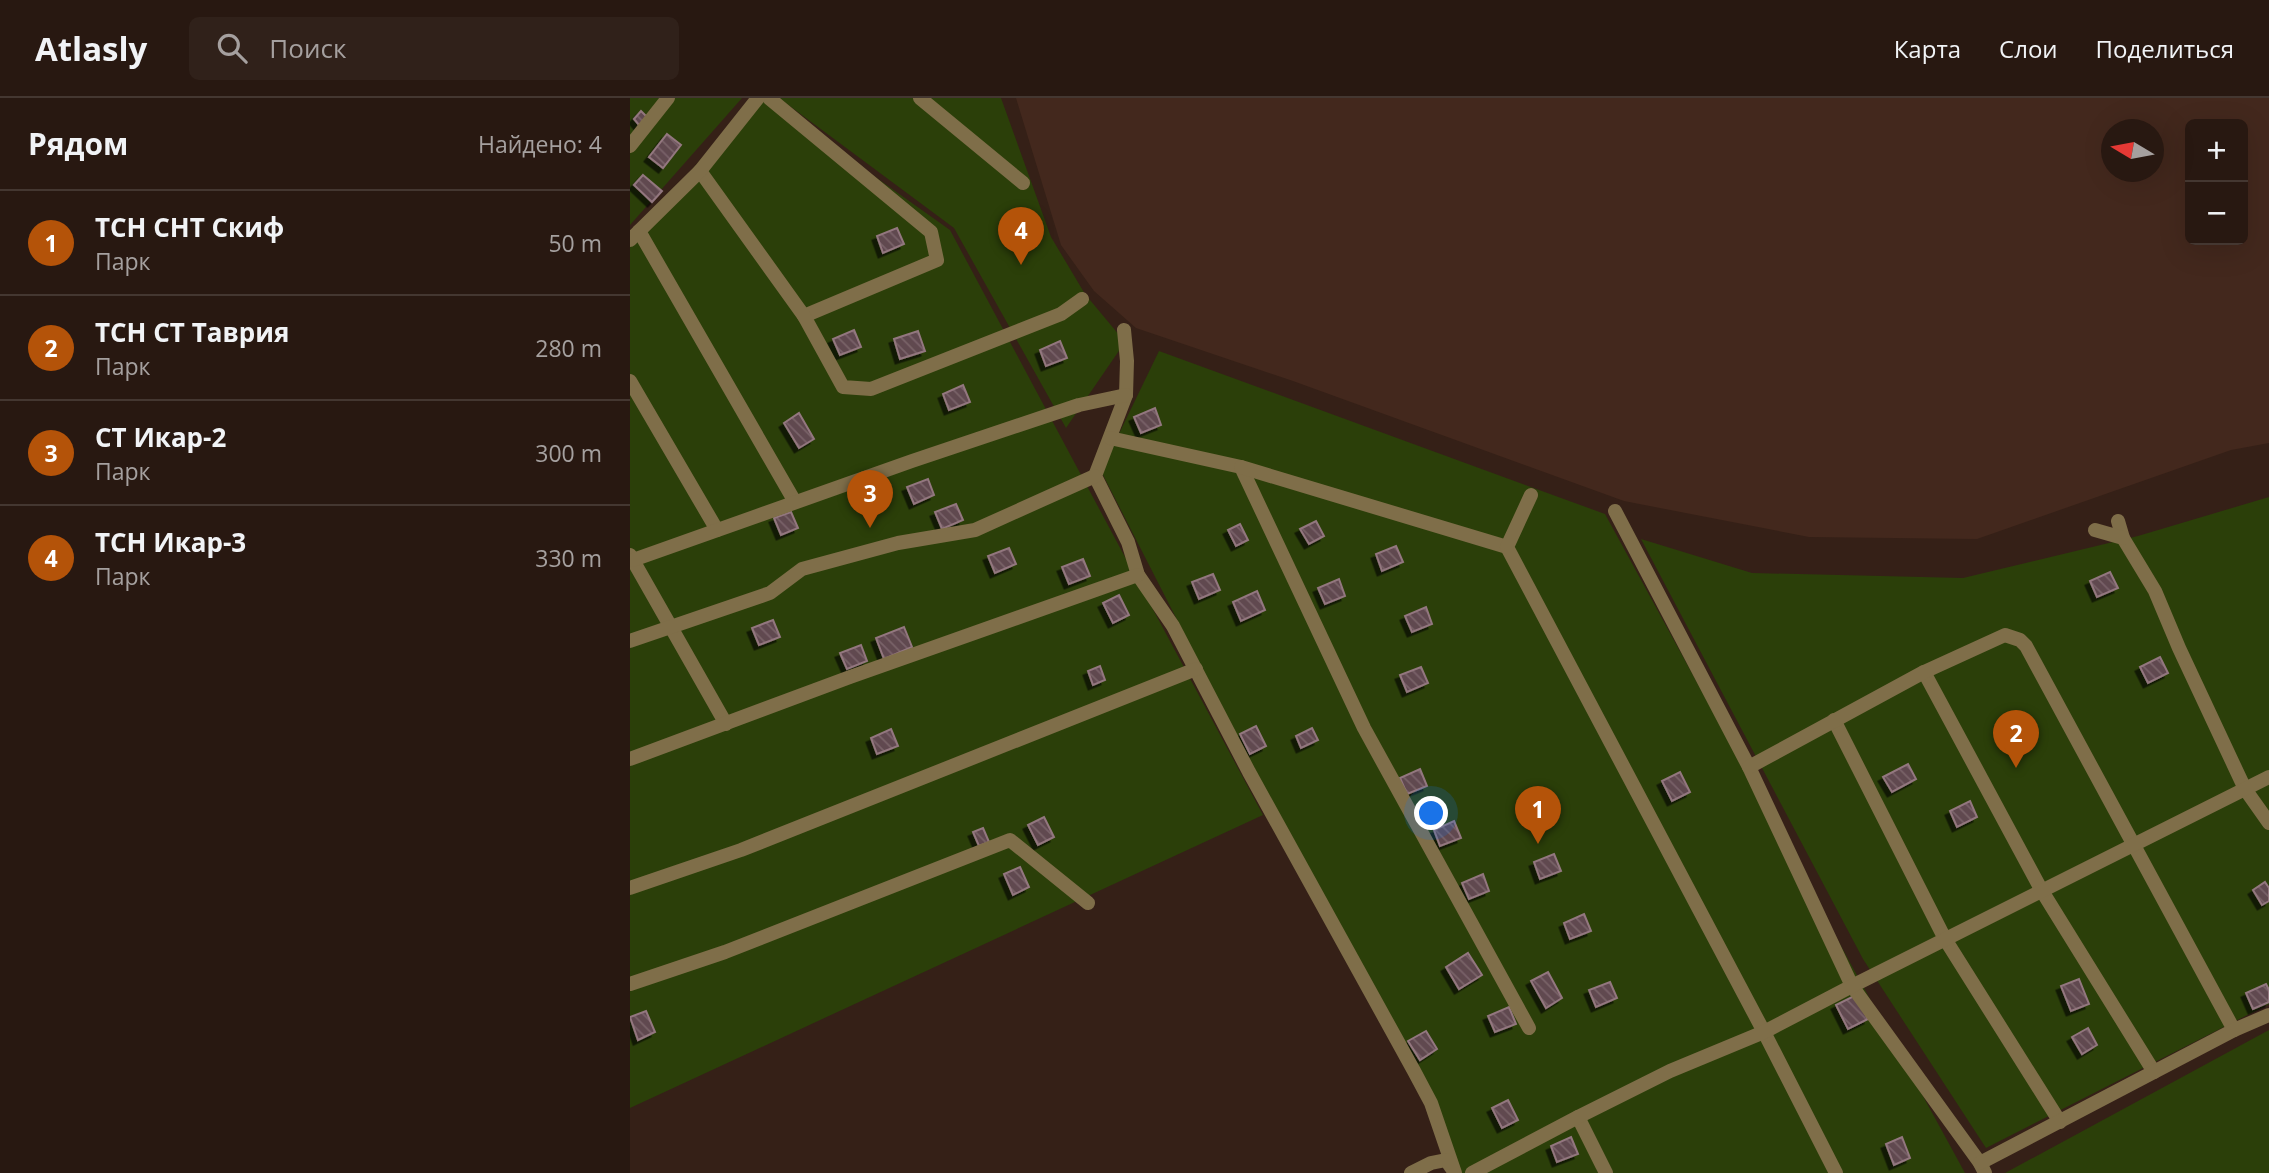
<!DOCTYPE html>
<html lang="ru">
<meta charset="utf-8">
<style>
:root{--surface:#281811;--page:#30211a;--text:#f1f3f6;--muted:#a5a09f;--line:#443731;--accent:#b45309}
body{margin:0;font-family:"Open Sans",sans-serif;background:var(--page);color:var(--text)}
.controls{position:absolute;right:21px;top:21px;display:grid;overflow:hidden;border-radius:10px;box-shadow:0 7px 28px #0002}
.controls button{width:63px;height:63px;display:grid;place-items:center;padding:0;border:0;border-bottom:2px solid var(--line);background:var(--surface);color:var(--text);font:35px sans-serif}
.compass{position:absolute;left:1471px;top:21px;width:63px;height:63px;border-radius:50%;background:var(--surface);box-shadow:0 7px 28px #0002;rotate:280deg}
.you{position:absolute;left:802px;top:716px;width:24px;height:24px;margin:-18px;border:5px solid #fff;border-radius:50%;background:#1a73e8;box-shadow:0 0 0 10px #1a73e833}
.badge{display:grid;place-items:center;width:46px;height:46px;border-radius:50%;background:var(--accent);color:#fff;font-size:23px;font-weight:700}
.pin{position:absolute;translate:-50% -58px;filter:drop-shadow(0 2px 4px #0008)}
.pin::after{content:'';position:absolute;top:37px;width:24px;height:21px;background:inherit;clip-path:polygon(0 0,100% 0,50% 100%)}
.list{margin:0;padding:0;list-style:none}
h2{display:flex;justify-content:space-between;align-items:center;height:91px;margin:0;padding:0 28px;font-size:30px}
h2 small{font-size:23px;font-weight:400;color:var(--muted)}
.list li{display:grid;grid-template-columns:46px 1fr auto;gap:21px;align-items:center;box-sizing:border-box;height:105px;padding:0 28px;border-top:2px solid var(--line)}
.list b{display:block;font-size:26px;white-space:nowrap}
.list p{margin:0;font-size:23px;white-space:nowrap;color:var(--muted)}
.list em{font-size:23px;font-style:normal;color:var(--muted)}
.icon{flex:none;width:38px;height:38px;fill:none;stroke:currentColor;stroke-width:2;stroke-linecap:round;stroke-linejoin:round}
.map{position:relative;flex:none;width:1639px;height:1075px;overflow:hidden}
header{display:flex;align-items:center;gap:42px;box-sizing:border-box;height:98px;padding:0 35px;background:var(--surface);border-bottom:2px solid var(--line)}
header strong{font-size:33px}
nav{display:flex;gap:38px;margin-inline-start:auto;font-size:24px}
.search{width:490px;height:63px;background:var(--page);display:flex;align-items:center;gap:18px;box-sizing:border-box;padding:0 24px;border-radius:10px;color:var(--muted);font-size:26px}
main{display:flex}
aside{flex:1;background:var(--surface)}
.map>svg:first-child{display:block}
.built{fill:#43281d;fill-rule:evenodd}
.garden{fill:#2b3f09}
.building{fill:url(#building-back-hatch);stroke:#93777f;stroke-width:2;filter:url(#shadow)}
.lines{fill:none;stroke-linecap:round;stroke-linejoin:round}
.street{stroke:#7f6e49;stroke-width:14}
</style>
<header>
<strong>Atlasly</strong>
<div class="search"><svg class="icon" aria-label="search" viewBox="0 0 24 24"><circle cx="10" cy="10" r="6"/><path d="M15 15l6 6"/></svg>Поиск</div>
<nav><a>Карта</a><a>Слои</a><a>Поделиться</a></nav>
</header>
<main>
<aside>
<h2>Рядом<small>Найдено: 4</small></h2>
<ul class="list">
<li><span class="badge">1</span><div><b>ТСН СНТ Скиф</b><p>Парк</p></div><em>50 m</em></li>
<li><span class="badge">2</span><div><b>ТСН СТ Таврия</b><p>Парк</p></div><em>280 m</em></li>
<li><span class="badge">3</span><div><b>СТ Икар-2</b><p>Парк</p></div><em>300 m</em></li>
<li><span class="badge">4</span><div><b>ТСН Икар-3</b><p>Парк</p></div><em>330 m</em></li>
</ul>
</aside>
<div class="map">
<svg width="1639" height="1075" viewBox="0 0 1639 1075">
<defs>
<pattern id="building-back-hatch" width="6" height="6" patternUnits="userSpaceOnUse" patternTransform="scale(1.75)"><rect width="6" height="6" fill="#614850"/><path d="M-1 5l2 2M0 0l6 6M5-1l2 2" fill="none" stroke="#786268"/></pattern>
<filter id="shadow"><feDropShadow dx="-4.5" dy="4.5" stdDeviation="0" flood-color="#0009"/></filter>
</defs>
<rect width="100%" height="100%" fill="#352017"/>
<path class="built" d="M386 0H1639V345L1601 352 1347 441 1179 439 994 403 663 283 506 230 464 193 431 147ZM1560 26H1613V142H1560ZM1482 32H1524V74H1482Z"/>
<g class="garden">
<path d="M0 0H112L0 127Z"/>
<path d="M124 0H134L320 132 633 717 0 1010V143Z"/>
<path d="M149 0H371L421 139 455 196 495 244 436 330 324 130Z"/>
<path d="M529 253 975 416 1335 1075H830L471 373Z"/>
<path d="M1639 399V906L1356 1050 1233 861 1011 441 1122 475 1333 480 1508 438Z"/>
<path d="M1639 932V1075H1375Z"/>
</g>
<g class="building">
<path d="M11 13 17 19 9 27 4 21Z"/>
<path d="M37 36 51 47 33 70 19 59Z"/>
<path d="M13 77 32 93 22 104 4 87Z"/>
<path d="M267 130 274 146 253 155 247 138Z"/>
<path d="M224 232 231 249 210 257 203 241Z"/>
<path d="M288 233 295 253 270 261 264 241Z"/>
<path d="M430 243 437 260 416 268 410 252Z"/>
<path d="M333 287 340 304 319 312 313 296Z"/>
<path d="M525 310 531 327 511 335 504 319Z"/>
<path d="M169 315 184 341 169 350 154 325Z"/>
<path d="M298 381 304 397 284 406 277 389Z"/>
<path d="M326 406 333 422 312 431 305 414Z"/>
<path d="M161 414 168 430 151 437 144 420Z"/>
<path d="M686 423 694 438 679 446 670 431Z"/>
<path d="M610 426 618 442 606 448 598 432Z"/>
<path d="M766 448 773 464 752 473 746 456Z"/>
<path d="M379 450 386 466 365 475 358 458Z"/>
<path d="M453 461 460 478 439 486 432 469Z"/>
<path d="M1480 474 1488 490 1467 499 1460 483Z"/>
<path d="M583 476 590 492 569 501 562 484Z"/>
<path d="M709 481 715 498 695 506 688 490Z"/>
<path d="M627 493 635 512 611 523 603 504Z"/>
<path d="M489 497 499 517 483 525 473 505Z"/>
<path d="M796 509 802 526 782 534 775 518Z"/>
<path d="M143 522 150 539 129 547 122 530Z"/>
<path d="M274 529 282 549 254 561 246 540Z"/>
<path d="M231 547 237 563 217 571 210 555Z"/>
<path d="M1530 559 1538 575 1518 585 1510 569Z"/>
<path d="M470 568 475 582 463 587 458 573Z"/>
<path d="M791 569 798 585 777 594 770 577Z"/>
<path d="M626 628 636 648 620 656 610 636Z"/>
<path d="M682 630 688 642 671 650 666 638Z"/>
<path d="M261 631 268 648 247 656 241 640Z"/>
<path d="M1278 666 1286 681 1262 694 1253 679Z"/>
<path d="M790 671 797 688 777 696 770 680Z"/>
<path d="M1050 674 1060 694 1042 703 1032 683Z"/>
<path d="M1340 703 1347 719 1327 729 1320 713Z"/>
<path d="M414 719 424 739 408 747 398 727Z"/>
<path d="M824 723 831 740 810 748 804 732Z"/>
<path d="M353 730 359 744 349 748 343 734Z"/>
<path d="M924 756 931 773 910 781 904 764Z"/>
<path d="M390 769 399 789 383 797 374 776Z"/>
<path d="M853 776 859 793 839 801 832 785Z"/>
<path d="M1635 784 1639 790V803L1632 807 1623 792Z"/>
<path d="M954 816 961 833 940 841 934 825Z"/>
<path d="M838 855 852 877 829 891 816 869Z"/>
<path d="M918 874 932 900 916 910 901 883Z"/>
<path d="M1449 881 1459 906 1441 913 1431 888Z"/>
<path d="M980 884 987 900 966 909 959 892Z"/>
<path d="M1636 886 1639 892V904L1623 911 1616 895Z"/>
<path d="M1226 897 1238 921 1218 931 1206 907Z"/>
<path d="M879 909 886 926 865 934 858 918Z"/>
<path d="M16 913 25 934 8 942 0 919Z"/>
<path d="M1458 930 1467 947 1452 956 1442 939Z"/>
<path d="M796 933 807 951 790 962 778 943Z"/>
<path d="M878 1002 888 1022 872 1030 862 1010Z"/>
<path d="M941 1039 948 1056 927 1064 921 1048Z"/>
<path d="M1272 1039 1280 1060 1264 1067 1256 1046Z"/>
</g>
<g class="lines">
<g class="street">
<path d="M139 0 301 134 307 162 174 218"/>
<path d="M290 0 393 85"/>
<path d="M0 48 38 0"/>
<path d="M70 73 174 218 213 289 241 291 431 216 452 201"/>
<path d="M9 133 165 404"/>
<path d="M0 142 70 73 128 0"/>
<path d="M494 232 497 263 496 297 465 378 498 444 508 477 543 528 619 674 784 973 801 1005 825 1075"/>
<path d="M0 283 87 432"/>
<path d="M480 340 611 369 734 630 899 930"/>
<path d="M611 369 877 449"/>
<path d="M901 397 877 449 1134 934 1206 1075"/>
<path d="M985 413 1119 669 1222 888 1350 1065 1355 1075"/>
<path d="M1488 423 1493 440 1525 493 1549 550 1615 691 1639 725"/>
<path d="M1465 432 1493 440"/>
<path d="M0 457 96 626"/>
<path d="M3 462 282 363 449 307 496 297"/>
<path d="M0 543 140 495 172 471 268 445 345 432 465 378"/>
<path d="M1294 574 1412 793 1524 974"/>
<path d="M1204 622 1315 841 1430 1024"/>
<path d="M0 661 220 579 508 477"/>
<path d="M1119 669 1294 574 1375 537 1390 542 1396 548 1604 932"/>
<path d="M0 790 111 752 566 571"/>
<path d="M0 886 95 854 380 742 458 805"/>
<path d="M948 1019 976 1075"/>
<path d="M1350 1065 1604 932 1639 917"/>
<path d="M781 1075 801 1065 816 1062 823 1072"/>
<path d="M842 1075 948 1019 1040 973 1134 934 1222 888 1639 679"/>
</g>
</g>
</svg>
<div class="controls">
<button>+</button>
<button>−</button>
</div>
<svg class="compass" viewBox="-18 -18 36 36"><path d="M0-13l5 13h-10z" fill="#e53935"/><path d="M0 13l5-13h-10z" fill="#a5a09f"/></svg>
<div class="you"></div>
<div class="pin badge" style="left:908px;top:746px">1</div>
<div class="pin badge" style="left:1386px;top:670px">2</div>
<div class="pin badge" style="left:240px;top:430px">3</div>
<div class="pin badge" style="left:391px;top:167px">4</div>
</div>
</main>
